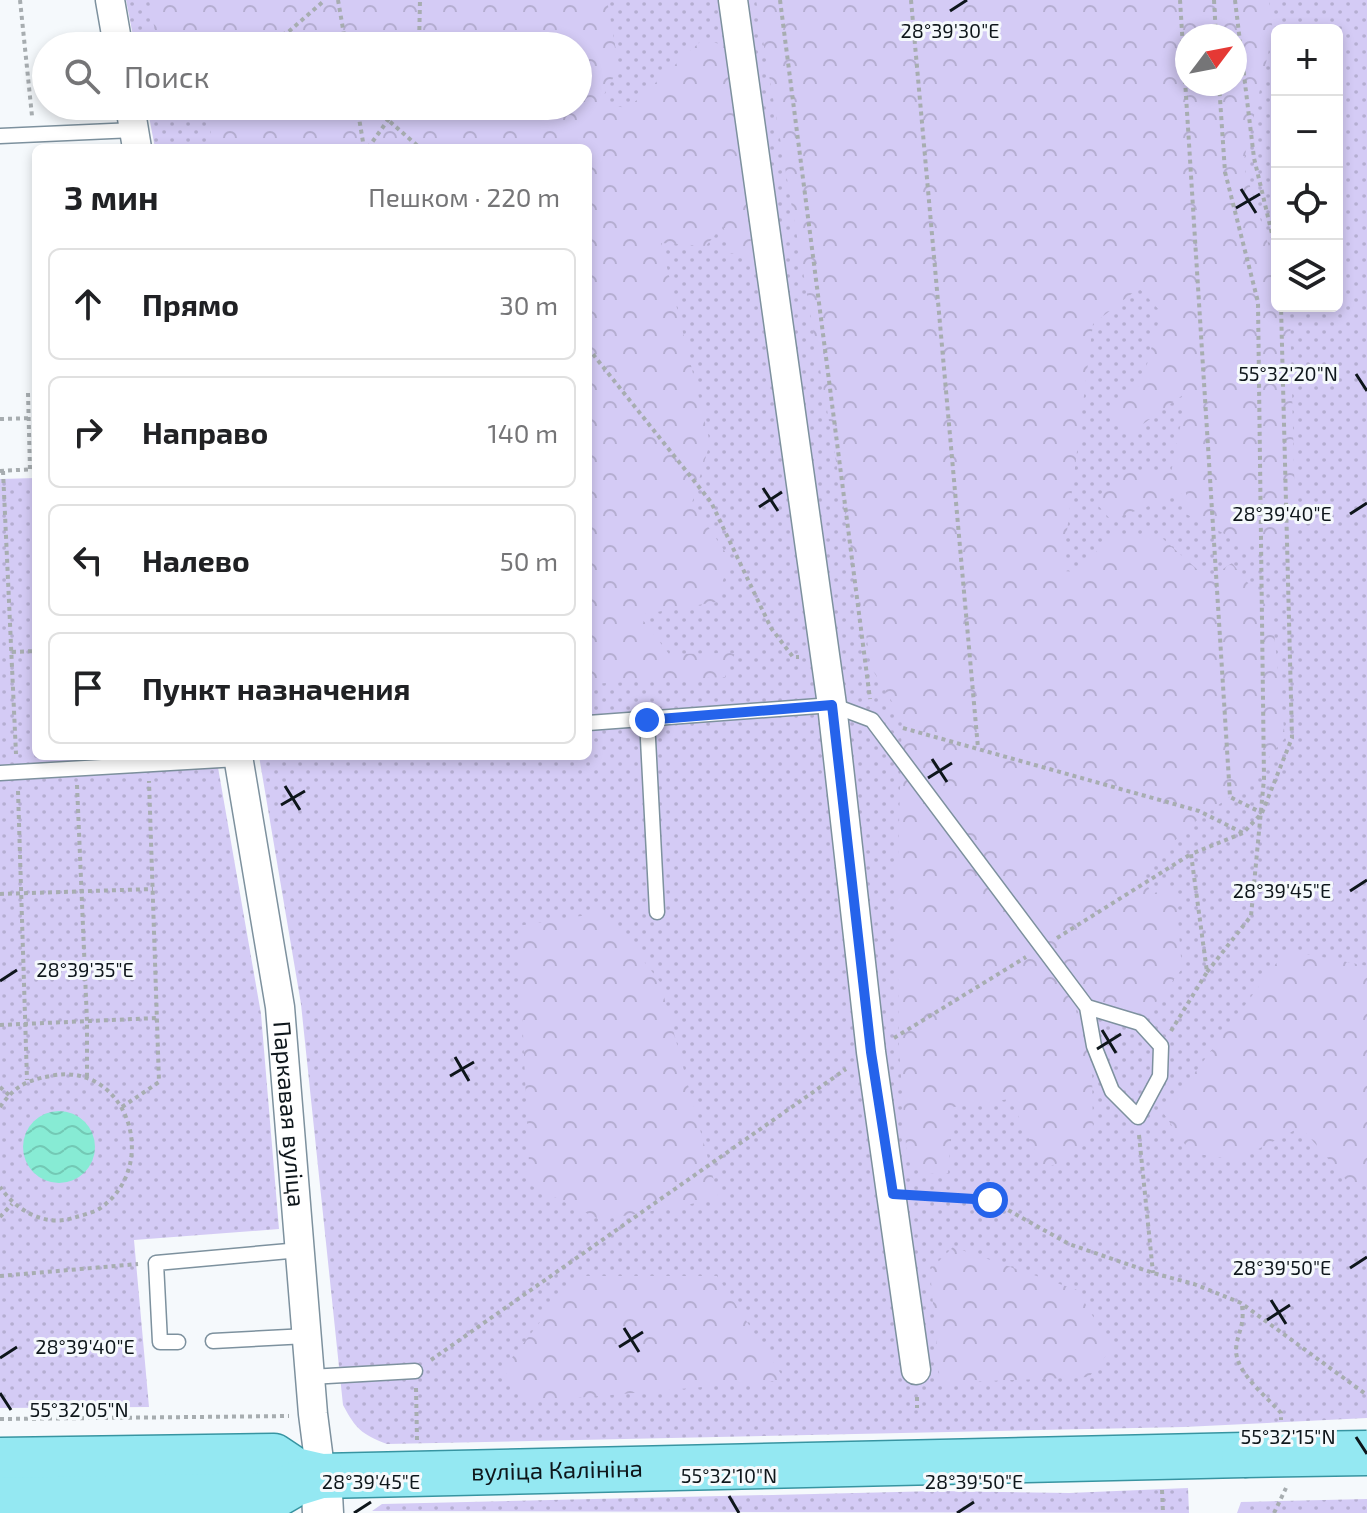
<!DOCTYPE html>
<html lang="ru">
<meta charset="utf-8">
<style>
:root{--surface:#fff;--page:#f6f6f6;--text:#202124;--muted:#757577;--line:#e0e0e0}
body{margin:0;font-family:"Exo 2",sans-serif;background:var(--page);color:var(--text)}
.controls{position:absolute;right:24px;top:24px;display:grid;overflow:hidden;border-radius:12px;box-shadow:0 4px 12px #0003}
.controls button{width:72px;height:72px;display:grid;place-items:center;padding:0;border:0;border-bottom:2px solid var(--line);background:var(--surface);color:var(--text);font:40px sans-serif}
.compass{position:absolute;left:1175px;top:24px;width:72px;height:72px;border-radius:50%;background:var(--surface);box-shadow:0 4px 12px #0003;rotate:58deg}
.stop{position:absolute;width:24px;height:24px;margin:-18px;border:6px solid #2563eb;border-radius:50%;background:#fff}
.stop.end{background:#2563eb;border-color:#fff;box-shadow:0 2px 8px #0008}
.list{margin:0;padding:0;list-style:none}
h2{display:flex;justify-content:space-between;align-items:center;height:104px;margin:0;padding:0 32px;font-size:34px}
h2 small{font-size:26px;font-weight:400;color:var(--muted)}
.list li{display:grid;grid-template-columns:52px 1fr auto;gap:24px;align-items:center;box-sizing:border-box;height:112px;margin:0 16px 16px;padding:0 16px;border:2px solid var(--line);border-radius:12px}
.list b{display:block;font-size:30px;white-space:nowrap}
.list em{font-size:26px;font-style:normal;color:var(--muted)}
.icon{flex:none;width:44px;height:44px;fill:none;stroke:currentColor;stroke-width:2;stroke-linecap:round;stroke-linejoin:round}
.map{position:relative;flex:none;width:1367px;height:1513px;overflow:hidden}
.search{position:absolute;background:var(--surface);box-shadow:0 4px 12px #0003;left:32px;top:32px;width:560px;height:88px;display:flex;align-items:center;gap:20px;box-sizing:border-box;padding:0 28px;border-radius:44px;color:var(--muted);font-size:30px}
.panel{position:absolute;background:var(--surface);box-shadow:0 4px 12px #0003;left:32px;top:144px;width:560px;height:616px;border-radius:12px}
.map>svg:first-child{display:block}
.green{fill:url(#green-dots);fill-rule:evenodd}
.forest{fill:url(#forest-crowns);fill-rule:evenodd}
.water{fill:url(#water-waves)}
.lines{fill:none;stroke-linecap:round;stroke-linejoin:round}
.lane-casing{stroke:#7d919e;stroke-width:17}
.street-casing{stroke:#7d919e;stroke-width:31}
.secondary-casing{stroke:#7d919e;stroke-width:43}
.primary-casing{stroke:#3794a1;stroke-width:47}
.path{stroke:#a7adb0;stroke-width:4;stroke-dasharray:4 4;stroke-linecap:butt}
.lane{stroke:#fff;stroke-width:14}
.street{stroke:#fff;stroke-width:28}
.secondary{stroke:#fff;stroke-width:40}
.primary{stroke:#94e8f2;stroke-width:44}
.primary-bridge-casing{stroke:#3794a1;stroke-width:47;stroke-linecap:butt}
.primary-bridge{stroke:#94e8f2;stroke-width:44}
.route{stroke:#2563eb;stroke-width:10}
.ticks{fill:none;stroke:#0e161b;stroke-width:3}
.labels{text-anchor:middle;stroke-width:6;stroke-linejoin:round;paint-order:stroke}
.street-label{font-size:24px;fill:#0e161b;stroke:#f5f9fc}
.ticks-label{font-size:20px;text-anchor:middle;fill:#0e161b;stroke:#f5f9fc;stroke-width:6;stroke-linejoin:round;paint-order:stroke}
</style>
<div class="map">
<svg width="1367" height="1513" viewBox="0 0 1367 1513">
<defs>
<pattern id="green-dots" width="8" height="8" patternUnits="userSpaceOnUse" patternTransform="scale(2)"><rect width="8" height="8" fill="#d4cbf5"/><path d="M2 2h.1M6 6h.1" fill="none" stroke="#b5aed1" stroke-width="1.8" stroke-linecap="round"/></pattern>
<pattern id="forest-crowns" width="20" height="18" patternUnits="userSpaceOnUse" patternTransform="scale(2)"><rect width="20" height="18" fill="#d4cbf5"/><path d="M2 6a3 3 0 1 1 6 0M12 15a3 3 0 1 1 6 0" fill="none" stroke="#b5aed1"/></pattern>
<pattern id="water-waves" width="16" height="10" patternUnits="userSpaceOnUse" patternTransform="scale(2)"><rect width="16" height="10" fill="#87ebd4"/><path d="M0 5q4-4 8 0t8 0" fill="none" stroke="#73c9b5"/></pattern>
</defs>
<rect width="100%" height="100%" fill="#f5f9fc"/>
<g class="green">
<path d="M126 0H1367V1418L1184 1427 387 1444C361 1434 356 1429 343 1405L301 1004 259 756H588V148H155L147 106H578V46H135ZM1277 30H1337V306H1277ZM1187 36H1235V84H1187Z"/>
<path d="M36 478V756H216L261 1014 279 1229 134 1240 149 1407 0 1408V479Z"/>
<path d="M1188 1488 1189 1513 372 1511 382 1504 939 1491 1069 1493Z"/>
<path d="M1367 1499V1513H1237L1241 1502Z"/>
</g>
<g class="forest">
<path d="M149 0H607L619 67 599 104 628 108 702 40 725 45 753 256 730 253 723 225 706 246 661 243 710 443 692 503 730 559 716 602 639 615 669 654 735 653 725 677 588 684V148H213L209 120 169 106H578V46H158Z"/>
<path d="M756 0H1269L1273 32 1243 164 1277 272V306H1288L1290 315 1296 543 1244 544 1186 514V492L1111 520 1094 501 1129 471 1171 473 1187 392 1128 435 1111 411 1142 383 1161 312 1139 288 1093 324 1062 571 1079 572 1110 536 1161 537 1208 579 1232 563 1272 613 1285 738 1246 785 1192 824 1141 874 1152 894 1175 885 1182 969 1146 1015 1098 1001 1075 1007 1092 1067 1093 1136 1072 1157 1044 1169 1010 1099 954 1107 948 1173 926 1174 907 1159 899 1049 897 895 902 718 872 669ZM1187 36H1235V84H1187Z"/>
<path d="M606 912 660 982 719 1199 601 1220 530 1185 518 926Z"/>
<path d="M1286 950 1367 966V1183L1347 1181 1301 1127 1237 1160 1191 1153 1164 1114Z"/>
<path d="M953 1247 1077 1290 1112 1348 1089 1377 940 1383 930 1270Z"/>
<path d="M576 1276H717L785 1380 529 1402 503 1369Z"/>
</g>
<circle class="water" cx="59" cy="1147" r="36"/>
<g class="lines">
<defs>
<g id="lane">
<path d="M0 136 134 130"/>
<path d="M647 720 657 912"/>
<path d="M588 723 832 705 872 720 1087 1007 1094 1046 1112 1091 1138 1117 1160 1076 1161 1046 1140 1023 1087 1007"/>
<path d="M0 773 238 759"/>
<path d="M213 1341 307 1336"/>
<path d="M178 1342H160L156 1263 300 1250"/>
<path d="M310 1377 415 1371"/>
</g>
<g id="street">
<path d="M110 0 118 46"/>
<path d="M733 0 832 705 871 1052 916 1370"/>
<path d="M130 106 137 148"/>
<path id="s1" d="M238 756 280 1007 313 1414 321 1476"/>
</g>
<path id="secondary" d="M321 1476 323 1513"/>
<g id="primary">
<path id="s2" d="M0 1460 274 1456 295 1470 321 1476 1244 1455"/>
<path d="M0 1500 276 1495 295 1484 321 1476"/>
</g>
</defs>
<use href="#lane" class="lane-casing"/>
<use href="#street" class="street-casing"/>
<use href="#secondary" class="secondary-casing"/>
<use href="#primary" class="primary-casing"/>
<g class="path">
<path d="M20 0 32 116"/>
<path d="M338 0 346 46"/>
<path d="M780 0 870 699"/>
<path d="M911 0 978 748"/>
<path d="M1180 0 1230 797 1262 813"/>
<path d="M1214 0 1216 36"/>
<path d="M1235 0 1254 158 1277 255"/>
<path d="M235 46 287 33 325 0"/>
<path d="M419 46 420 0"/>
<path d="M357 106 364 148"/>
<path d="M372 106 420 148"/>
<path d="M368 148 398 106"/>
<path d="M588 348 711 502 771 628 793 657H799"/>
<path d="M28 393 30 470"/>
<path d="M0 419 36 418"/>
<path d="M0 471 36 469"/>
<path d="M3 471 16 754"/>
<path d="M12 652 36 651"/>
<path d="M903 728 1199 811 1243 833"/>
<path d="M77 785 87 1021V1078"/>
<path d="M18 791 27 1080"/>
<path d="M0 894 153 889"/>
<path d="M1057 938 1191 854"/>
<path d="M1207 972 1251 916 1264 779 1258 302 1225 172 1219 84"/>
<path d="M0 1025 157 1018"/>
<path d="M1171 1031 1207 972 1191 854 1243 833 1262 813 1292 738 1281 306"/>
<path d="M894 1038 1026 957"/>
<path d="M0 1087 9 1095"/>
<path d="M0 1107C15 1086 25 1081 50 1076 125 1060 162 1162 102 1207 94 1213 82 1215 73 1218 44 1227 16 1210 0 1187"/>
<path d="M122 1107 159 1082 149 781"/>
<path d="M1139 1135 1153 1273"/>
<path d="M915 1196 990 1200 1069 1244 1153 1273 1194 1284 1241 1303 1367 1395"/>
<path d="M0 1217 12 1204"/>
<path d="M0 1276 138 1264"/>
<path d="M1242 1306C1245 1327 1237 1332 1236 1350 1236 1373 1267 1397 1281 1413V1420"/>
<path d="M431 1360 846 1069"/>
<path d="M416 1388 417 1440"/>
<path d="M917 1397V1408"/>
<path d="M0 1419 289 1416"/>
<path d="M1162 1490 1163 1513"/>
<path d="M1274 1513 1286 1488"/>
</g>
<use href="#lane" class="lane"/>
<use href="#street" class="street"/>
<use href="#secondary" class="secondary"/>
<use href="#primary" class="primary"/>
<defs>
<path id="primary-bridge" d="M1244 1455 1367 1453"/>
</defs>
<use href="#primary-bridge" class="primary-bridge-casing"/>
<use href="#primary-bridge" class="primary-bridge"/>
</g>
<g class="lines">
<path class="route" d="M647 720 832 705 871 1052 893 1194 990 1200"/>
</g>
<path class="ticks" d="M950 11 967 0M1241 189 1256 213M1236 208 1260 194M1356 374 1367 391M763 488 778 511M759 507 782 492M1350 514 1367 503M932 759 947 782M928 778 952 763M285 786 300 810M281 805 305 791M1350 891 1367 880M0 981 17 970M1102 1030 1116 1053M1097 1049 1121 1034M455 1057 469 1081M450 1076 474 1062M1350 1268 1367 1257M1271 1300 1286 1324M1267 1320 1290 1305M624 1328 639 1352M619 1347 643 1332M0 1358 17 1347M0 1393 11 1410M1356 1437 1367 1454M729 1496 739 1513M354 1513 371 1502M957 1513 974 1502"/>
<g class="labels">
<g class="street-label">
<text dy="8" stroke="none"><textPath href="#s1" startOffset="362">Паркавая вуліца</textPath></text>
<text dy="8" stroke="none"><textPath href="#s2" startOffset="562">вуліца Калініна</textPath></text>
</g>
</g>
<g class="ticks-label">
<text x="950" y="38">28°39'30"E</text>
<text x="1288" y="381">55°32'20"N</text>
<text x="1282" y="521">28°39'40"E</text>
<text x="1282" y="898">28°39'45"E</text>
<text x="85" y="977">28°39'35"E</text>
<text x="1282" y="1275">28°39'50"E</text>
<text x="85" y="1354">28°39'40"E</text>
<text x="79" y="1417">55°32'05"N</text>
<text x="1288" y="1444">55°32'15"N</text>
<text x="729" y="1483">55°32'10"N</text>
<text x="371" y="1489">28°39'45"E</text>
<text x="974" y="1489">28°39'50"E</text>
</g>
</svg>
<div class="controls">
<button>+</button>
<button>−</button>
<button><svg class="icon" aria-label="locate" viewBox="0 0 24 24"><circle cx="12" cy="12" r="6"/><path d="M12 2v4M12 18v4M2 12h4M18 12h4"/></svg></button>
<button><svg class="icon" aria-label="layers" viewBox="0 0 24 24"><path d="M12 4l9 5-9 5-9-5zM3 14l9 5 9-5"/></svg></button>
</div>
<svg class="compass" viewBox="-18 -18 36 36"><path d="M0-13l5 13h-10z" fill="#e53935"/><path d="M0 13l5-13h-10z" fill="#757577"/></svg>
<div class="stop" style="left:990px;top:1200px"></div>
<div class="stop end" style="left:647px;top:720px"></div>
<div class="search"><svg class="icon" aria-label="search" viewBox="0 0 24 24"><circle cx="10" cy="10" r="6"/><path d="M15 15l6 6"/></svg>Поиск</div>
<section class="panel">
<h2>3 мин<small>Пешком · 220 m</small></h2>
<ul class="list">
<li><svg class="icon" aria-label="ahead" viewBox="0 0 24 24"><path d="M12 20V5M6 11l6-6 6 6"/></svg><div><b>Прямо</b></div><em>30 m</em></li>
<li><svg class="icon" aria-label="right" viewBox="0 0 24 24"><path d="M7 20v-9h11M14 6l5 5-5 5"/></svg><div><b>Направо</b></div><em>140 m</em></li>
<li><svg class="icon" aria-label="left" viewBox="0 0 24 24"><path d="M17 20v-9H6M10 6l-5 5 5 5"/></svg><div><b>Налево</b></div><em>50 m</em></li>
<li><svg class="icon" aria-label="arrive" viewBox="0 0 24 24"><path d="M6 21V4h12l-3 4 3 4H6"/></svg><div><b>Пункт назначения</b></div></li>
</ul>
</section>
</div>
